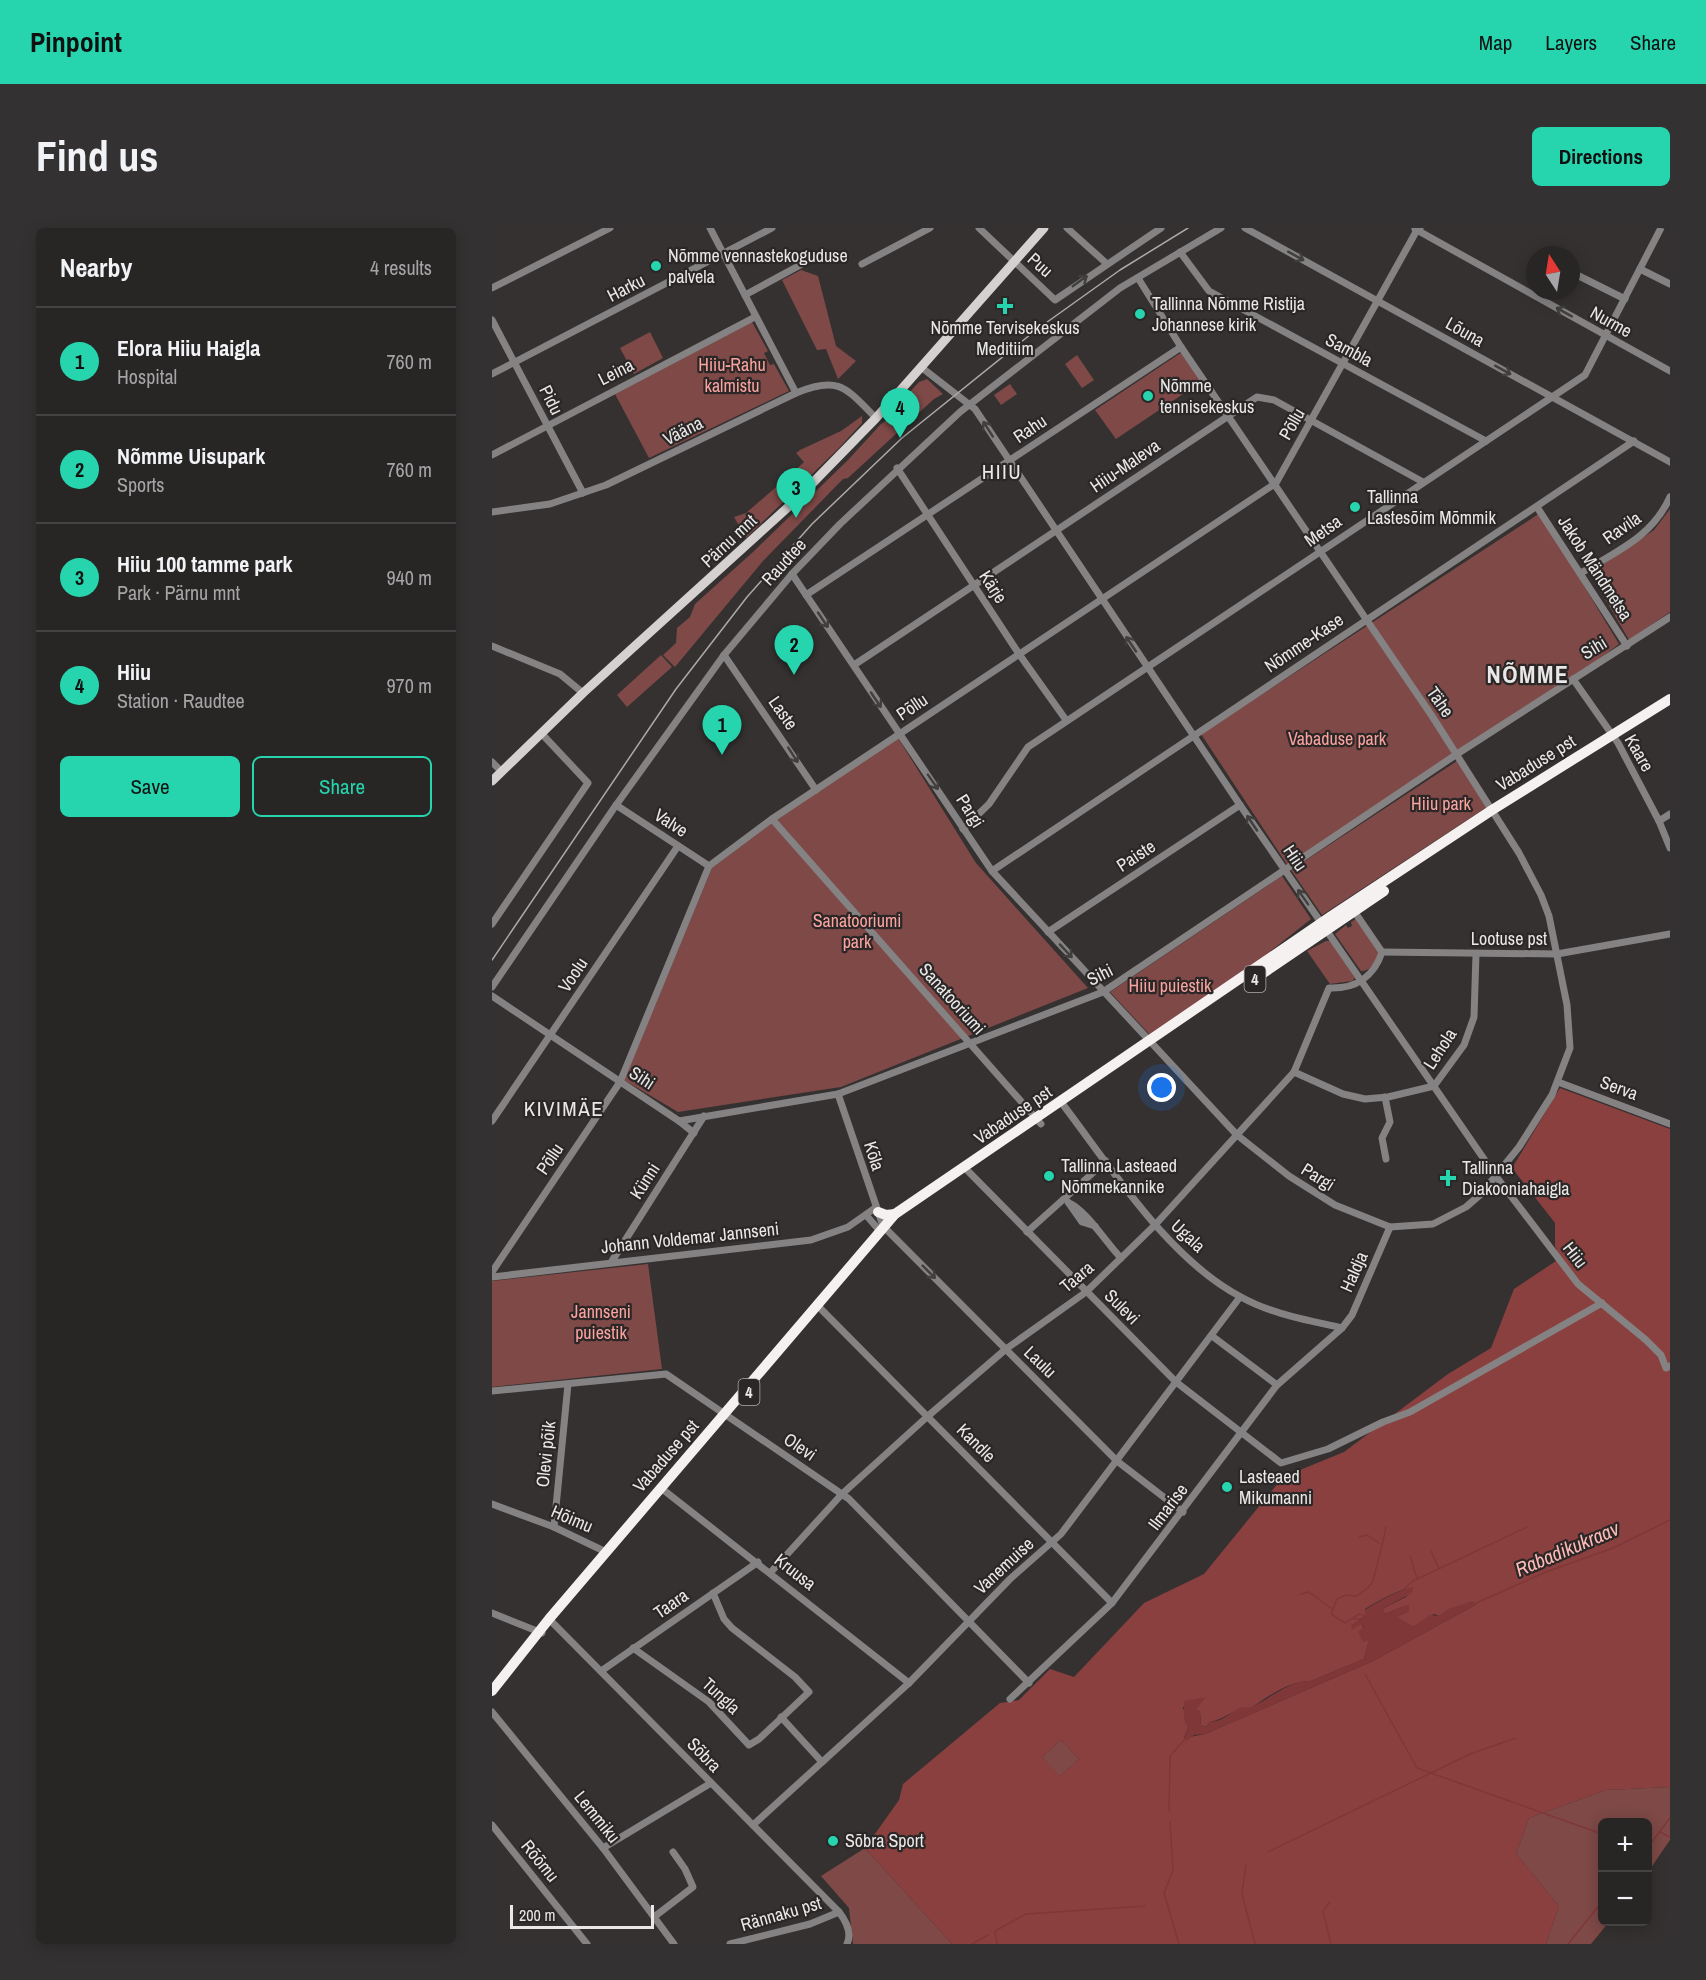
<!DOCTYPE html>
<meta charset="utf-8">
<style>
:root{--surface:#282525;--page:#343132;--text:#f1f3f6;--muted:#a5a5a7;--line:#444242;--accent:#26d5ae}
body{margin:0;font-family:"Archivo Narrow",sans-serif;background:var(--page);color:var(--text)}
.controls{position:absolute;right:18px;bottom:18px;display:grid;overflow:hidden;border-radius:9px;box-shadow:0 3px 15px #0003}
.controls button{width:54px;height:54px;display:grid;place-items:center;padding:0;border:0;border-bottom:2px solid var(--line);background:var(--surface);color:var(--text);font:30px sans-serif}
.compass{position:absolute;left:1034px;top:18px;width:54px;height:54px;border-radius:50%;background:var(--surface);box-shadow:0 3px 15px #0003;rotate:348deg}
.scale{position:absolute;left:18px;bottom:15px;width:144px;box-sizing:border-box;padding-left:6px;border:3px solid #e9e7e7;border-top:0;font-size:16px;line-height:21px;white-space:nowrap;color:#e9e7e7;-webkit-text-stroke:4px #2b2727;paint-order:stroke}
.you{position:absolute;left:670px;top:860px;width:21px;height:21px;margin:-15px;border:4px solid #fff;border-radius:50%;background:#1a73e8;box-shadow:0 0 0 9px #1a73e833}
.badge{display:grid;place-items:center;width:39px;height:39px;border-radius:50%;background:var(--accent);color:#111;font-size:20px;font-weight:700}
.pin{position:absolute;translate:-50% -50px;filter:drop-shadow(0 2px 3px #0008)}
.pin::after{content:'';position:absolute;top:32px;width:21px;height:18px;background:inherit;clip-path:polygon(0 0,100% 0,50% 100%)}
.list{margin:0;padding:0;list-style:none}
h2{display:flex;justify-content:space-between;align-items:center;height:78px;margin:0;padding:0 24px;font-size:26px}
h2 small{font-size:20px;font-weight:400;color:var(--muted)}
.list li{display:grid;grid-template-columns:39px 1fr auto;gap:18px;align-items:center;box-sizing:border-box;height:108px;padding:0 24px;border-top:2px solid var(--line)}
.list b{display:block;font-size:22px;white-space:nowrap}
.list p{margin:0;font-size:20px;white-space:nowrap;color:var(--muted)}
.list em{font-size:20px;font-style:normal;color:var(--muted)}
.actions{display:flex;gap:12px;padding:18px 24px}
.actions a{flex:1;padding:14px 0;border:2px solid var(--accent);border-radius:9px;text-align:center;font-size:21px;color:var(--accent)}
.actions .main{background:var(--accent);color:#111}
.map{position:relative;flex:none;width:1178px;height:1716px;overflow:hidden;border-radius:9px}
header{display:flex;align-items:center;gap:36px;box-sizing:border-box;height:84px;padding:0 30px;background:var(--accent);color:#111}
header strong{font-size:28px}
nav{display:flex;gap:33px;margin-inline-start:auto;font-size:21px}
.intro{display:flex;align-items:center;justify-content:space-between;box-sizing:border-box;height:144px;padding:0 36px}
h1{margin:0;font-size:42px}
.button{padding:15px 27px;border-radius:9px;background:var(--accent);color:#111;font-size:21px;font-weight:700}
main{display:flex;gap:36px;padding:0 36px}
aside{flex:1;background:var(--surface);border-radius:9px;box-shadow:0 3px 15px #0003}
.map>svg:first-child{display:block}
.green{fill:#7e4947}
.forest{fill:#8a403f;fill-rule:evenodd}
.water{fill:#803737}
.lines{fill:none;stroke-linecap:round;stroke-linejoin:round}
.stream{stroke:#803737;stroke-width:1.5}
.minor{stroke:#848282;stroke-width:7}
.major{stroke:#d5d1d1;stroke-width:9}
.highway{stroke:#f6f1f1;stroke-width:10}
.rail{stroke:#aca9a9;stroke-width:1.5}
.oneway{stroke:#413e3e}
.poi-dot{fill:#26d5ae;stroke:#2b2727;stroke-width:2}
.labels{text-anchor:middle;stroke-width:4.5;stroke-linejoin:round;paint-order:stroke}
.shield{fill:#2b2727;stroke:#b0adad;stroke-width:1.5}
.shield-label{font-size:16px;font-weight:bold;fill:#e9e7e7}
.poi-label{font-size:18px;fill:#e9e7e7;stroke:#2b2727;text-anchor:start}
.street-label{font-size:18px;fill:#e9e7e7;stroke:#2b2727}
.park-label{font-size:18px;fill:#fba39f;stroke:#2b2727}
.water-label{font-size:20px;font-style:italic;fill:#febab6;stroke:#2b2727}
.quarter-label{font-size:21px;letter-spacing:1.5px;fill:#e9e7e7;stroke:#2b2727}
.district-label{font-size:24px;font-weight:bold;letter-spacing:1.5px;fill:#e9e7e7;stroke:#2b2727}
</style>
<header>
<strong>Pinpoint</strong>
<nav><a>Map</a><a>Layers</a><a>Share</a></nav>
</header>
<div class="intro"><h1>Find us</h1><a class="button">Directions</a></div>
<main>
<aside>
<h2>Nearby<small>4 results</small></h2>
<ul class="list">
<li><span class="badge">1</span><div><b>Elora Hiiu Haigla</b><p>Hospital</p></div><em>760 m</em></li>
<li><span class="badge">2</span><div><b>Nõmme Uisupark</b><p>Sports</p></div><em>760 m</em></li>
<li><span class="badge">3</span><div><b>Hiiu 100 tamme park</b><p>Park · Pärnu mnt</p></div><em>940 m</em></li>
<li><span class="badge">4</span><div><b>Hiiu</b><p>Station · Raudtee</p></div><em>970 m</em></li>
</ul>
<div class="actions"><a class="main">Save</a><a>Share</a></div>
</aside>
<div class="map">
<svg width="1178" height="1716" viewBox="0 0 1178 1716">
<rect width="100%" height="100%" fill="#353131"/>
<g class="green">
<path d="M309 42 326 48 344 118 364 133 346 151 334 121 325 122 290 52Z"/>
<path d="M260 94 276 123 272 125 278 137 282 136 297 163 157 230 123 166Z"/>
<path d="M158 104 171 130 142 146 128 120Z"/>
<path d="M690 124 709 154 624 211 603 182Z"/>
<path d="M585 127 602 152 590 160 573 136Z"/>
<path d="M435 151 451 166 442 171 356 250 351 251 271 333 183 439 171 427 184 415 185 400 198 389 203 376 261 324 356 232 389 196 402 187V181L427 154Z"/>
<path d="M518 156 525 166 509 177 502 167Z"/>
<path d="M370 188V195L346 221 254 310 242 289 254 285 291 253 292 247 295 250 312 234 304 225 308 222 349 203Z"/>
<path d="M1178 281V384L1137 412 1098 345 1162 302Z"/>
<path d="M1048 285 1127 416 1081 451 796 638 709 506Z"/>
<path d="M169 427 180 439 135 479 125 467Z"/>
<path d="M406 510 484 635 596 760 349 859 186 884 132 852 220 640 280 595Z"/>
<path d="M965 533 995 579 830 687 799 642Z"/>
<path d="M790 648 819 691 761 737 658 807 618 764Z"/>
<path d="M864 691 887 724C884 733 880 743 869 743L843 706 854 697 856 700 860 698 859 694Z"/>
<path d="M834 713H838L863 750 860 753 838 756 815 723Z"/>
<path d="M156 1036 170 1141 0 1159V1053Z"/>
<path d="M569 1512 587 1531 567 1549 550 1529Z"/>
<path d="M1178 1559V1612L1156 1644V1594H1110V1694H1117L1099 1716H1054L1067 1678 1024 1626 1037 1590 1114 1562Z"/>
<path d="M373 1620 460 1716H361L357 1680 329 1648Z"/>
</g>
<path class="forest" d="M1068 860 1178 901V1559L1114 1562 1037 1590 1024 1626 1067 1678 1054 1716H460L373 1620 407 1572 411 1556 508 1475 527 1472 558 1441 582 1449 652 1375 712 1346 791 1249 852 1224 956 1146 999 1120 1022 1061 1064 1033 1067 1028 1063 1018V995L1020 940ZM921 1360 914 1369 890 1381 893 1386 910 1379 904 1389 921 1399 942 1386 947 1388 956 1382 979 1374 985 1376 881 1433 713 1506 692 1510 696 1500 691 1479 707 1477 703 1481 708 1484 709 1497 714 1499 718 1494C732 1492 745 1478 758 1481 774 1469 799 1452 819 1453L872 1431 877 1412 869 1395 859 1398 874 1387 873 1381C888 1372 904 1362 921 1360ZM569 1512 587 1531 568 1548 550 1529Z"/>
<path class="water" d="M921 1359 920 1365 890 1381 893 1386 917 1376V1384L905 1389 921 1399 938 1387 947 1388 956 1381 979 1374 985 1376 881 1433 713 1506 702 1507 695 1513 692 1511 696 1500 692 1492V1473L714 1469 704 1481 708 1484 709 1497 714 1499 718 1494C731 1493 737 1486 747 1480 751 1478 756 1481 760 1479 779 1470 797 1452 819 1453L872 1431 877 1412 871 1414 866 1404 872 1399 869 1396 860 1402 859 1398 874 1387 873 1382C888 1372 903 1364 921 1359Z"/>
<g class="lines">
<g class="stream">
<path d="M867 1309 875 1307 887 1315"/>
<path d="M939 1323 947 1341"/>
<path d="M918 1328 925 1350"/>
<path d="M911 1362 921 1353 1035 1299"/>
<path d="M809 1366 816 1364C826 1369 831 1376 841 1381L839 1386 853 1395 867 1386 875 1388"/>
<path d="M982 1376 1054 1344 1121 1320 1178 1292"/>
<path d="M841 1381 845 1371 854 1367 865 1368C870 1364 876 1360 880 1355 882 1351 893 1305 894 1299"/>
<path d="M861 1391H871"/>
<path d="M873 1446 925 1540 1110 1606"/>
<path d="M677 1583 678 1528 693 1511"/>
<path d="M678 1594 681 1642 672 1665 687 1716"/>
<path d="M1168 1604 1178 1609"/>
<path d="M1156 1619 1178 1590"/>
<path d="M776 1624 978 1526 1024 1510"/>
<path d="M754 1636 750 1666 763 1716"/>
<path d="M838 1674 831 1683 839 1716"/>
<path d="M480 1716 496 1707"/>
<path d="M505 1716 503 1703 534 1686 653 1678"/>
<path d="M1076 1716 1110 1674"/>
</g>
<g class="minor">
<path d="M218 0 304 165"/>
<path d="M487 0 563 72 669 0"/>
<path d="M575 0 614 35"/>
<path d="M753 0 1178 234"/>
<path d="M923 1 1178 143"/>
<path d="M688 24 717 63 994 213"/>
<path d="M370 36 438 0"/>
<path d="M1148 41 1178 56"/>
<path d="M1081 45 1133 71"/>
<path d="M0 60 118 0"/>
<path d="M253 67 312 35"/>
<path d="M0 92 91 265"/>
<path d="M429 139 483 181 748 577 1003 947 1086 1056 1154 1112 1169 1127 1174 1140 1178 1138"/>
<path d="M0 146 280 0"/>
<path d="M0 227 263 89"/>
<path d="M405 240 527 426 574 492"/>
<path d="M1045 279 1135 418"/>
<path d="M0 284 58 276 114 257 304 165C347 147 354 160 384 190"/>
<path d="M1089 345C1125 323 1160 309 1178 269"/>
<path d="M300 346 500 643 745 907 797 948 843 977 898 999 941 996 974 979 989 966 1027 919 1060 867 1078 820 1075 777 1057 688 1049 667 1027 625 940 488 689 119 646 50"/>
<path d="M314 367 689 119"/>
<path d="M0 418 68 446 91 465"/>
<path d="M232 427 324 562"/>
<path d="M362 437 765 169 782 172 931 254"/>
<path d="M1081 451 1126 515 1167 593 1178 620"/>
<path d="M0 534 9 543"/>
<path d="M124 577 217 638"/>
<path d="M280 591 549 896"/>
<path d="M1167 593 1178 586"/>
<path d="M471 601 497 576 536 519 1093 147 1169 0"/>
<path d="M500 643 1142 213"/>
<path d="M862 683 890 724"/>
<path d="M0 696 96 555 49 505"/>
<path d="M556 704 748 577"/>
<path d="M890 724 1065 726 1178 706"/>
<path d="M0 759 122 580 232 427 300 346 348 296 468 184 628 60 729 0"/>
<path d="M0 768 187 893 346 866 611 764 965 526 1178 389"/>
<path d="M802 844 851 866 873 871 896 869 942 858 972 817 982 789 984 726"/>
<path d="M1066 854 1178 896"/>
<path d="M346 866 391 998 625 1233 691 1284"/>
<path d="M893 869 898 894 890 910 894 931"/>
<path d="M569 874C618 938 676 1031 749 1069 779 1086 816 1092 850 1100"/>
<path d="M0 893 186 618"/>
<path d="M187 893 202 905"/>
<path d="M472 939 684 1154 789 1235 836 1221 891 1194 918 1184 1110 1075"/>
<path d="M576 974 590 994 603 998"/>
<path d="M577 975C591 979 617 1018 629 1030"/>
<path d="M374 987 387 1002H392"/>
<path d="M535 1004 614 933"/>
<path d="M120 1033 212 888"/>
<path d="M0 1044 128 854 217 638 280 591 784 255 925 2 928 0"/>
<path d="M0 1049 319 1012 356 999 383 980"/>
<path d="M325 1077 620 1375"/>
<path d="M720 1108 785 1157"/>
<path d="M0 1163 174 1146 357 1271 537 1455"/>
<path d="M169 1260 417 1455"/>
<path d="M0 1276 62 1299 114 1324"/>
<path d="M62 1299 76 1156"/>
<path d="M279 1344 350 1266 436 1188 514 1121 594 1064 663 997 802 844 837 760C863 761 882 749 890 724"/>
<path d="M0 1385 50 1405"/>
<path d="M57 1391 347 1684C354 1693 360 1705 355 1716"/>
<path d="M141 1420 217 1474 257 1517 267 1511 317 1464 303 1449 240 1400 232 1391 221 1365"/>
<path d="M109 1443 266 1334"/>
<path d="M518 1471 620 1375 785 1157 850 1100 860 1087 898 999"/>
<path d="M0 1484 111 1620 182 1716"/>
<path d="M289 1489 330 1534"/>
<path d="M0 1597 95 1716"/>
<path d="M261 1597 417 1455 518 1351 569 1306 748 1069"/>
<path d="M111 1620 219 1555"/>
<path d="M162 1689 201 1659 193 1641 181 1624"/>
<path d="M238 1716 318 1696 347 1684"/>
</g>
<path class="major" d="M0 553 91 465 305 271 384 190 552 0"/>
<g class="highway">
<path d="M761 752 892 663"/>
<path d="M386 984 394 987 403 986"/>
<path d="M0 1463 57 1391 403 986 838 689 1000 582 1178 471"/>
</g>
<path class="rail" d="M0 732 184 461 255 369 320 296 410 210 544 102 628 42 696 0"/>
</g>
<defs><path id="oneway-shaft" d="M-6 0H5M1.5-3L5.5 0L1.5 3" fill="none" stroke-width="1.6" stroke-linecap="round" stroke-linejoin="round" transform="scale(1.5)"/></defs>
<g class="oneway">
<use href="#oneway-shaft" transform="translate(804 28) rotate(29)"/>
<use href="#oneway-shaft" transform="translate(588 53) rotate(-36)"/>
<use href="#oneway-shaft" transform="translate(1072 84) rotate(-151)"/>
<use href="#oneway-shaft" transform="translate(1011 142) rotate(29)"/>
<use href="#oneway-shaft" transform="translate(496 201) rotate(-123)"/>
<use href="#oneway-shaft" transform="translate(331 392) rotate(56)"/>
<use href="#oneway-shaft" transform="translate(639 416) rotate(-124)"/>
<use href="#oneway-shaft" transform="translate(384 472) rotate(56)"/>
<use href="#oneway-shaft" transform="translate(301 527) rotate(57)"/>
<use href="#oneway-shaft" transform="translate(441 554) rotate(55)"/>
<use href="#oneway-shaft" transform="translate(760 595) rotate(-124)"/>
<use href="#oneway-shaft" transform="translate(811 669) rotate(-125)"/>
<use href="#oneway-shaft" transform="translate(574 723) rotate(47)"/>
<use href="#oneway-shaft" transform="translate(437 1044) rotate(45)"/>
</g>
<g class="poi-dot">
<circle cx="164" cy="38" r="6"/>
<path d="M510 69h6v6h6v6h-6v6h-6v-6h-6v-6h6z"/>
<circle cx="648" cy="86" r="6"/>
<circle cx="656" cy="168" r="6"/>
<circle cx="863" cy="279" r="6"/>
<circle cx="557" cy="948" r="6"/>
<path d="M953 941h6v6h6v6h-6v6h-6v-6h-6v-6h6z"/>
<circle cx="735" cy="1259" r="6"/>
<circle cx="341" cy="1613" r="6"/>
</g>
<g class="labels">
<g class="shield">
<rect x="752.5" y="738" width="21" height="26" rx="4.5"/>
<rect x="246.5" y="1151" width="21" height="26" rx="4.5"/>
</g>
<g class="shield-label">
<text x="763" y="757">4</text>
<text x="257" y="1170">4</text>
</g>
<g class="poi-label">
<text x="176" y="34">Nõmme vennastekoguduse<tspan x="176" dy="21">palvela</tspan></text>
<text x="660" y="82">Tallinna Nõmme Ristija<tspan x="660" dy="21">Johannese kirik</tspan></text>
<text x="513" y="106" text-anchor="middle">Nõmme Tervisekeskus<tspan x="513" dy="21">Meditiim</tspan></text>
<text x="668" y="164">Nõmme<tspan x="668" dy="21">tennisekeskus</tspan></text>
<text x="875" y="275">Tallinna<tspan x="875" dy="21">Lastesõim Mõmmik</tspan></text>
<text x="569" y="944">Tallinna Lasteaed<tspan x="569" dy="21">Nõmmekannike</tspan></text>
<text x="970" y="946">Tallinna<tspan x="970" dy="21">Diakooniahaigla</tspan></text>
<text x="747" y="1255">Lasteaed<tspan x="747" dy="21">Mikumanni</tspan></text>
<text x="353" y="1619">Sõbra Sport</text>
</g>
<g class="street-label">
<text transform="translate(548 37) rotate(42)" y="6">Puu</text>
<text transform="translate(134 60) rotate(-27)" y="6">Harku</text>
<text transform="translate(1119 94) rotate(29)" y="6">Nurme</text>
<text transform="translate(973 104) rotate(29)" y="6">Lõuna</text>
<text transform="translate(857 122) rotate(28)" y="6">Sambla</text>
<text transform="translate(124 144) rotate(-27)" y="6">Leina</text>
<text transform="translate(59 172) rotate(63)" y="6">Pidu</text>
<text transform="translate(800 196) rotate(-60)" y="6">Põllu</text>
<text transform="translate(538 201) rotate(-34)" y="6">Rahu</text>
<text transform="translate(191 203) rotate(-27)" y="6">Vääna</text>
<text transform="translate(633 238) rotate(-34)" y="6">Hiiu-Maleva</text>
<text transform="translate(1130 300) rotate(-35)" y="6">Ravila</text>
<text transform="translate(831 303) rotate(-35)" y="6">Metsa</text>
<text transform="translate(237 313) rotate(-43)" y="6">Pärnu mnt</text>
<text transform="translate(292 334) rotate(-48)" y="6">Raudtee</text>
<text transform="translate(1103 340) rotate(57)" y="6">Jakob Mändmetsa</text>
<text transform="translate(501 359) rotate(57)" y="6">Kärje</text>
<text transform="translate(812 415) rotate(-34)" y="6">Nõmme-Kase</text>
<text transform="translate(1102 420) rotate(-31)" y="6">Sihi</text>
<text transform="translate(948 474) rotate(55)" y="6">Tähe</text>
<text transform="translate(420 479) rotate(-34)" y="6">Põllu</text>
<text transform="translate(291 485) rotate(55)" y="6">Laste</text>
<text transform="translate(1147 525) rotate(60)" y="6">Kaare</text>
<text transform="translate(1044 535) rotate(-32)" y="6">Vabaduse pst</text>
<text transform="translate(478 583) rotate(58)" y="6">Pargi</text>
<text transform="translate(179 595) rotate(33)" y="6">Valve</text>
<text transform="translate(644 628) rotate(-33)" y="6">Paiste</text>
<text transform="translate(803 630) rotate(56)" y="6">Hiiu</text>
<text x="1017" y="717">Lootuse pst</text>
<text transform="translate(81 747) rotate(-56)" y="6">Voolu</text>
<text transform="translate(608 747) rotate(-27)" y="6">Sihi</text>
<text transform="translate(460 771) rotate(48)" y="6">Sanatooriumi</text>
<text transform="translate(948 821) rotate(-57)" y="6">Lehola</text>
<text transform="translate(150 850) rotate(33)" y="6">Sihi</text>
<text transform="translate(1127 860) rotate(20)" y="6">Serva</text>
<text transform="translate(521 887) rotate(-34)" y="6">Vabaduse pst</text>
<text transform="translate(382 928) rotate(72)" y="6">Kõla</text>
<text transform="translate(58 931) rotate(-56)" y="6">Põllu</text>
<text transform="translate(826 949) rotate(32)" y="6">Pargi</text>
<text transform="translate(153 953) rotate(-57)" y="6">Künni</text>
<text transform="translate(696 1008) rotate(43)" y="6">Ugala</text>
<text transform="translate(198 1010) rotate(-6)" y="6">Johann Voldemar Jannseni</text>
<text transform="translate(1083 1027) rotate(52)" y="6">Hiiu</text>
<text transform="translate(862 1044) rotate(-66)" y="6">Haldja</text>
<text transform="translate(585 1049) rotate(-40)" y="6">Taara</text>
<text transform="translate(630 1079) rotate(45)" y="6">Sulevi</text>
<text transform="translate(548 1134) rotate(44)" y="6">Laulu</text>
<text transform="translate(484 1215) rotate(45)" y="6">Kandle</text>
<text transform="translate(308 1219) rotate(34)" y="6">Olevi</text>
<text transform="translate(54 1226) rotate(-84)" y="6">Olevi põik</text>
<text transform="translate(174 1228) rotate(-49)" y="6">Vabaduse pst</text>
<text transform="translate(676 1279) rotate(-53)" y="6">Ilmarise</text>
<text transform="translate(80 1291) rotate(23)" y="6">Hõimu</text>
<text transform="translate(512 1338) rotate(-43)" y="6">Vanemuise</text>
<text transform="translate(303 1344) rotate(38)" y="6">Kruusa</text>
<text transform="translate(179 1376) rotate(-35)" y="6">Taara</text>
<text transform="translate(229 1468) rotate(43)" y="6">Tungla</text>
<text transform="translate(212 1527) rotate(46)" y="6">Sõbra</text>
<text transform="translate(105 1589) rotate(51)" y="6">Lemmiku</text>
<text transform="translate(48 1633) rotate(51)" y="6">Rõõmu</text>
<text transform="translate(289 1686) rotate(-16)" y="6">Rännaku pst</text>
</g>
<g class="park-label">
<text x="240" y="143">Hiiu-Rahu<tspan x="240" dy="21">kalmistu</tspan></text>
<text x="845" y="517">Vabaduse park</text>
<text x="949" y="582">Hiiu park</text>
<text x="365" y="699">Sanatooriumi<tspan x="365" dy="21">park</tspan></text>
<text x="678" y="764">Hiiu puiestik</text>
<text x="109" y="1090">Jannseni<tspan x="109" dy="21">puiestik</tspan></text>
</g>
<g class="water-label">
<text transform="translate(1075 1321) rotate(-23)" y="7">Rabadikukraav</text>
</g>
<g class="quarter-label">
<text x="510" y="251">HIIU</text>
<text x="72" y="888">KIVIMÄE</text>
</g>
<g class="district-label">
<text x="1036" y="455">NÕMME</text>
</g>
</g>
</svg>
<div class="controls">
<button>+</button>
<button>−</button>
</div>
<svg class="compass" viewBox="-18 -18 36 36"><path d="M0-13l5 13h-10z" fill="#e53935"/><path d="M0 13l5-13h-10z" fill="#a5a5a7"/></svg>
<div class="scale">200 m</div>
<div class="you"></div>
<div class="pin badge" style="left:230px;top:527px">1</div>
<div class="pin badge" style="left:302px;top:447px">2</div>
<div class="pin badge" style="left:304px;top:290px">3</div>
<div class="pin badge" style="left:408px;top:210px">4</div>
</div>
</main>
